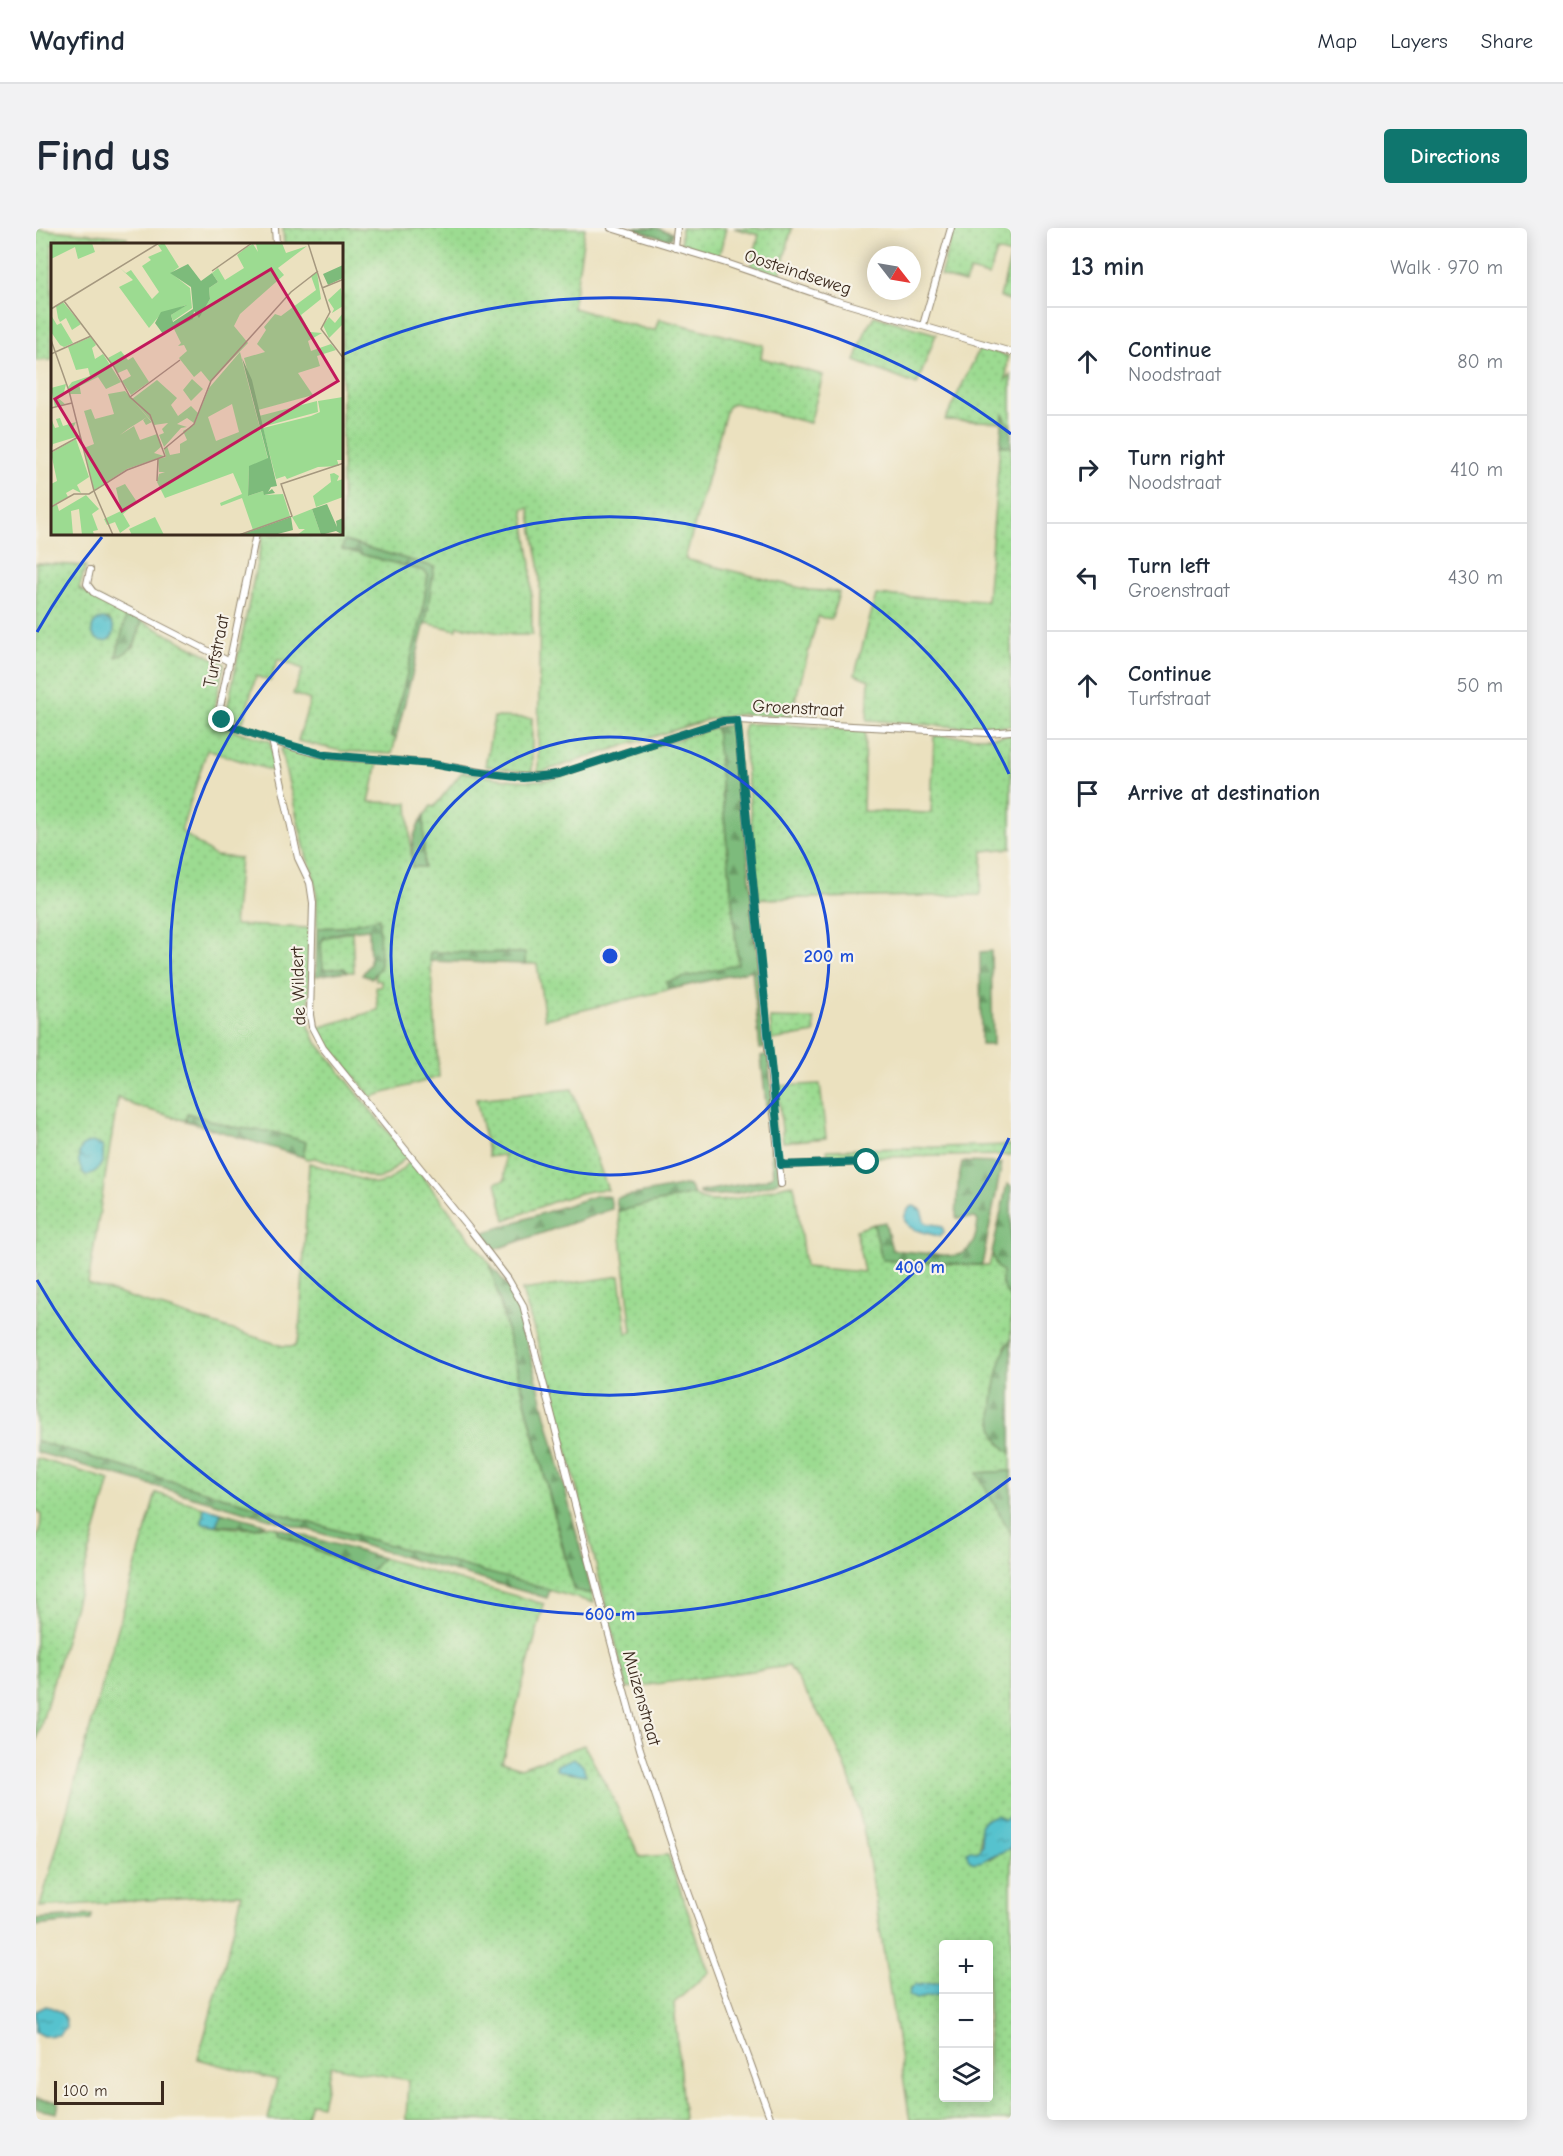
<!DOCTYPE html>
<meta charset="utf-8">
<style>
:root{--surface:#fff;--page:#f2f2f3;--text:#1f2937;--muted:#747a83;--line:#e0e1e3;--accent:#0f766e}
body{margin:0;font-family:"Comic Neue",sans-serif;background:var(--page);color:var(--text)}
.controls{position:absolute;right:18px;bottom:18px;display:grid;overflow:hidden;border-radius:6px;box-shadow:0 3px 15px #0003}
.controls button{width:54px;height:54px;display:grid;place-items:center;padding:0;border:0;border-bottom:2px solid var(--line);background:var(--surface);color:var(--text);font:30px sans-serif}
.compass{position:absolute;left:831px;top:18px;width:54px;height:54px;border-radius:50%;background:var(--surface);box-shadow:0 3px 15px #0003;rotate:121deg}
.scale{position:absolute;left:18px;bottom:15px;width:110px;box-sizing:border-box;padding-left:6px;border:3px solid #3b2a1e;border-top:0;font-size:16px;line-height:21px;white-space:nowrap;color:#3b2a1e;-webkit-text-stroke:4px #f7f3e8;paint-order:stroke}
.stop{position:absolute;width:18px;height:18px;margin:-14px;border:4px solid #0f766e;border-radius:50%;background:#fff}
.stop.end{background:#0f766e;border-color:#fff;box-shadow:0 2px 6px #0008}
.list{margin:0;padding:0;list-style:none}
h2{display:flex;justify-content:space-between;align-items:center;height:78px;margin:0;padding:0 24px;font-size:26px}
h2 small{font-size:20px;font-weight:400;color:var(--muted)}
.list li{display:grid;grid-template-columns:39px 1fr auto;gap:18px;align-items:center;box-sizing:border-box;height:108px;padding:0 24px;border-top:2px solid var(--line)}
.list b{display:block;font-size:22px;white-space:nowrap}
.list p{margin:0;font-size:20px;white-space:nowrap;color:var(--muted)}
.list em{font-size:20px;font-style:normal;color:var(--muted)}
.icon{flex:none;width:33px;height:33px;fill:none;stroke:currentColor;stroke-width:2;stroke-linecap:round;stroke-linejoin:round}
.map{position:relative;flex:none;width:975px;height:1892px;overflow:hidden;border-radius:6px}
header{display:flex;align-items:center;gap:36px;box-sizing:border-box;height:84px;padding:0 30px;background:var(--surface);border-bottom:2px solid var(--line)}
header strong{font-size:28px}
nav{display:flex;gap:33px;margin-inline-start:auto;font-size:21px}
.intro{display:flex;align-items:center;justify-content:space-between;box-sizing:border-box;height:144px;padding:0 36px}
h1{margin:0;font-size:42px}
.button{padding:15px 27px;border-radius:6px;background:var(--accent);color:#fff;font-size:21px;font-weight:700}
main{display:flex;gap:36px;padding:0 36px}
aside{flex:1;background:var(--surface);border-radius:6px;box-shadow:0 3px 15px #0003}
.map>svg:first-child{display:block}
.grass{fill:url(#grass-dots);stroke:#6c8258;stroke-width:1.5;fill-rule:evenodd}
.forest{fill:url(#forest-firs);stroke:#5c724c;stroke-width:1.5}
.water{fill:url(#water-ripples);stroke:#487676;stroke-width:1.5}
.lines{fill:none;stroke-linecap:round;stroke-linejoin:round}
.street-casing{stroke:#93866e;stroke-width:8}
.street{stroke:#fff;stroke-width:6}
.route{stroke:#0f766e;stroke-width:8}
.ring{fill:none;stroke:#1d4ed8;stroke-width:3}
.labels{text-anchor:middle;stroke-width:4.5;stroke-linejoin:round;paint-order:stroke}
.street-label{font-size:18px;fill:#3b2a1e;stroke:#f7f3e8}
.inset-road{fill:none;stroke:#a5987f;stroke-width:1.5}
.view{fill:#c2185b;fill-opacity:0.15;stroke:#c2185b;stroke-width:3}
.inset-edge{fill:none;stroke:#3b2a1e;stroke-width:3}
.centre{fill:#1d4ed8;stroke:#f7f3e8;stroke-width:3}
.ring-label{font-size:18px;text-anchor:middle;font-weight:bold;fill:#1d4ed8;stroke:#f7f3e8;stroke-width:4.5;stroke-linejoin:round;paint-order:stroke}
</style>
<header>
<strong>Wayfind</strong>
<nav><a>Map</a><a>Layers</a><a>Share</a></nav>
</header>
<div class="intro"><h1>Find us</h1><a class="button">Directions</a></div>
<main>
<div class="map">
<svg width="975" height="1892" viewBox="0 0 975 1892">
<defs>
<pattern id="grass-dots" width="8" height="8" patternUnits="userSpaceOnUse" patternTransform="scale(1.5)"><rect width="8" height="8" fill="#9cdb91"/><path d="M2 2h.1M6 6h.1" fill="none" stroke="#87bc7d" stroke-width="1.8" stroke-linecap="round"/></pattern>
<pattern id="forest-firs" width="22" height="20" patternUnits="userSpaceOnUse" patternTransform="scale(1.5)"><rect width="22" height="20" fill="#7dbb7b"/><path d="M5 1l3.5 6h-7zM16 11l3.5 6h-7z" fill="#689864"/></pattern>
<pattern id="water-ripples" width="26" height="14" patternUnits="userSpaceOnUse" patternTransform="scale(1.5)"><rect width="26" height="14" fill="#56c2ce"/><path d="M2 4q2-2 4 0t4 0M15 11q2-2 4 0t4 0" fill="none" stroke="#489ea7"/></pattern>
</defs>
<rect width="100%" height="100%" fill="#f7f3e8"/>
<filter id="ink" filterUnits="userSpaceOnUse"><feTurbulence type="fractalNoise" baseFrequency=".0167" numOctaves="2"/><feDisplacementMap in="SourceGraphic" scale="12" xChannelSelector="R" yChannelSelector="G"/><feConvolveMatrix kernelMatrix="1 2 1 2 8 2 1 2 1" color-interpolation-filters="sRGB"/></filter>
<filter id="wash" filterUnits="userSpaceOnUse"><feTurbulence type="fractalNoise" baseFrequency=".008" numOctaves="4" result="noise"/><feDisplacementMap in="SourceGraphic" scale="24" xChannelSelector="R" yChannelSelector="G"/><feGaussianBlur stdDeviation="1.35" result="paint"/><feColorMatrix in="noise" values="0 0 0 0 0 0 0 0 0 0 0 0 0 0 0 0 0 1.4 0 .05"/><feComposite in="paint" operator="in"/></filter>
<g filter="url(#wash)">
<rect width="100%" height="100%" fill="#ebe1bf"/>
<g class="grass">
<path d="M247 0H549L537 80 610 101 619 102 623 91 727 117 725 130 787 147 774 195 698 175 691 180 649 331 773 362 803 364 796 391 782 389 755 488 706 486 670 492 502 545 504 356 503 337 493 280 487 281 495 337 496 407H477L422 398 420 402 389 395 398 339 308 313 306 321 388 343 392 346 386 388 355 508 360 510 356 526 305 523 262 513 274 472 257 466 267 441 242 431 234 453 220 448 207 494 196 490 191 485 192 477 227 306H284L298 310 299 306H306V16H248Z"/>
<path d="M645 0H690L683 28 645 16Z"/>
<path d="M698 0H756L744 47 715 38 723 7Z"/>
<path d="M918 0H975V27L961 23 953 48 934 43 929 55 904 48Z"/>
<path d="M0 1 91 9 90 16H16V132L0 133Z"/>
<path d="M975 28V73L964 69Z"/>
<path d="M838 88 900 106 881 157 819 133 830 102Z"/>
<path d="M944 120 972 128 970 151 975 147V201L967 188 966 194 909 192Z"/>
<path d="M964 217 975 219V498L939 500 831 492 833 452 819 446 840 367 951 373Z"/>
<path d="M0 335 50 338 43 361 91 385 80 429 98 419 106 393 188 436 176 492 193 501 234 513 240 544 171 522 145 603 179 628 204 630 198 697 273 700V798L279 812 371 928 351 947 341 951 279 930 271 931 267 929 269 914 237 904 195 899 151 885 150 893 97 877 82 869 52 1056 247 1118H259L263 1109 264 1096 273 935 340 956 352 953 375 933 454 1036 537 1361 556 1366 558 1375 279 1296 0 1213ZM73 391 76 396 77 404 56 401 61 393Z"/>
<path d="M458 489 496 490V545L449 538Z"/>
<path d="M709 496H744L829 503 827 583 895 585 898 508 950 509 975 507V620L947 623 944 667 723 671 707 505Z"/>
<path d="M680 499 702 737 631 754 632 762 509 791 501 736H489V725H394L403 849 335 869 289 811 282 800 342 782 340 759H345V753L340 752 339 746 344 739 342 691 304 699 281 700C281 674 283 655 271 630L245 523 247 518 295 531 342 534 333 574 372 575 376 639H388L387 595 388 588 395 578 398 579 426 544C456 549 485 556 516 551Z"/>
<path d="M316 703 318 744H310L308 740 287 742 285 714 288 710Z"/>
<path d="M734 790 778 791 779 805 736 812Z"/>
<path d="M784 856 790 910 747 914 742 858Z"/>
<path d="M536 861 572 962C551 958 492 984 469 992L460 954 469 952 468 927 453 929 440 871Z"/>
<path d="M975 917V927L792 930 791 922Z"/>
<path d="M750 957H757L759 961 769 1039 828 1044 820 1002 838 996 847 1032 953 1038 956 1025 961 1039 966 1043V1057L975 1071V1112L969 1118 963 1215 975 1225V1243L941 1245 975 1306V1587L969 1592 960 1587 948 1592C947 1596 944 1603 944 1607 943 1619 949 1624 932 1623L954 1631C959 1625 968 1625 975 1619V1892H874C863 1824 853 1757 842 1689 833 1632 826 1574 802 1521 788 1492 770 1465 753 1438L591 1460 517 1165 486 1062 584 1048 591 1105 596 1104 582 983 658 966C670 984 732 962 750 957ZM908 1716H952V1870H908L907 1766 880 1771 874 1761 880 1757 908 1754Z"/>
<path d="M0 1230 74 1252 0 1515V1309L4 1304 5 1287 0 1280Z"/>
<path d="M120 1265 168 1279 166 1295C179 1298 206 1302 219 1300 231 1298 229 1296 242 1300L241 1304 334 1344 346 1330 508 1376 466 1534 485 1540 548 1517 575 1566 604 1629 632 1627 673 1744 638 1775 648 1892H370L372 1852 295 1838 286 1877 275 1875 270 1892H232L241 1852 162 1831 192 1723 206 1666 4 1679Z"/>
</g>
<g class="forest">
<path d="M596 0H620L636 5 635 10 632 12Z"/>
<path d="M967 186 975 201V219L964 217Z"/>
<path d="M308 313 398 339 391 387 360 510 355 508 386 388 392 347 388 343 306 321Z"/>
<path d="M91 385 106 393C100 411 101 423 80 429Z"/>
<path d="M699 496 731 820 724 821 716 742 632 762 630 754 702 736 680 499Z"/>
<path d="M388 588V639H376C376 617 375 607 388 588Z"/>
<path d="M343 690 344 739 336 750 326 747 334 736 333 701C323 702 292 704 286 713 283 719 287 734 287 741L308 740 311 743 280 748 281 700 304 699Z"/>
<path d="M955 723 957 817H945L944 724Z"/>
<path d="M394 724 489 725V736L394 733Z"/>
<path d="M732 826 744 952C731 961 679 971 665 966L663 964 729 952 737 947 725 828Z"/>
<path d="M151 885 195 899 237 904 270 914 267 929 150 893Z"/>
<path d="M926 934 966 935 946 1037 846 1032 838 996 849 994 856 1022 917 1028C937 1025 940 1011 942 993L939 990H921L920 988 922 956Z"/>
<path d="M971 956 975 958V1071L966 1057V1043L961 1039 956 1025Z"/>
<path d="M650 957 653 958 658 966 582 983 580 970Z"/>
<path d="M562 967 574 969 576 981 457 1022 444 1006Z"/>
<path d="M454 1036 471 1057 483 1083 556 1366 538 1362Z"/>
<path d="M975 1112V1225C966 1218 959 1211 957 1199 954 1178 962 1127 975 1112Z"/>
<path d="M0 1213 279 1296 514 1362 511 1370 0 1224Z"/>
<path d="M975 1243V1306L941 1245Z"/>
<path d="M185 1284 229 1296 219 1300 180 1297Z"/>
<path d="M242 1300 346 1330 334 1345 243 1306 241 1304Z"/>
<path d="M56 1687 55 1692 0 1698V1691Z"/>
<path d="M0 1871 23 1874 21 1885 0 1881Z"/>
</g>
<g class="water">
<circle cx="67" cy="402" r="11"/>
<path d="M56 914 66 918C70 933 64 943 50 948 40 937 38 918 56 914Z"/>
<path d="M878 978 885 982 889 995C897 998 906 993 908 1004L903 1008C890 1005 855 1001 874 979Z"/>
<path d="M168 1279 185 1284 180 1297 166 1295Z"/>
<path d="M538 1530 547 1538 550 1547 520 1542 521 1537Z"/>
<path d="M960 1587 969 1592 975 1587V1619C968 1625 963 1624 956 1628 948 1632 946 1635 936 1634L932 1630 931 1624 934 1622 942 1623 946 1617 944 1598 948 1592Z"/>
<path d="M907 1754V1766L880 1771 873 1768 874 1761 880 1757Z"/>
<path d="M10 1778C22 1781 31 1786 30 1800L23 1807 8 1808 0 1804V1783Z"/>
</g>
</g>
<g filter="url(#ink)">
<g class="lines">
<defs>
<g id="street">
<path d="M239 0 240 16"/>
<path d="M575 0 690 35 798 72 975 124"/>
<path d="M639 20 641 0"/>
<path d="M887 97 915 0"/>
<path d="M220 306 183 484 185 492 195 498C225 508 260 523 291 527 326 532 362 531 396 536 439 542 480 554 523 546L687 493 701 492 952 505 975 503"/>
<path d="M54 342 51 356 57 364 192 433"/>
<path d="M701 492 745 956"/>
<path d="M236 512 262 630 274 655 277 675 274 787 276 799 287 820 436 1004 472 1051 487 1077 569 1392 604 1521 645 1644 735 1892"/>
<path d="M745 937 831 934"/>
</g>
</defs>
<use href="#street" class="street-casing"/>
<use href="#street" class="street"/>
</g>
</g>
<g class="lines" filter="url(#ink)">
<path class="route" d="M186 492 195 498 236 512 290 527 396 536 439 544 487 550 523 546 687 493 701 492 745 937 831 934"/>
</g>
<g class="ring">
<circle cx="574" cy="728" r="219"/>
<path d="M973 910A439 439 0 1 1 973 546"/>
<path d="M975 1250A658 658 0 0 1 1 1052M1 404A658 658 0 0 1 66 309M306 127A658 658 0 0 1 975 206"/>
</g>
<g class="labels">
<g class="street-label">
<text transform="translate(762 44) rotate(18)" y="6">Oosteindseweg</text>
<text transform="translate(180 423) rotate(-79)" y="6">Turfstraat</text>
<text transform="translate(762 480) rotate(3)" y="6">Groenstraat</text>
<text transform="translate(262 758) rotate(-92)" y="6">de Wildert</text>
<text transform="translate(606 1470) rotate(74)" y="6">Muizenstraat</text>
</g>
</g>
<g transform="translate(15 15)">
<rect width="292" height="292" fill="#ebe1bf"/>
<path d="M0 0H41L44 9 27 16 24 4 0 16ZM113 0 128 24 120 30 139 45 141 65 122 78 120 72 135 62 109 72 98 85 68 44 82 37 69 25 75 30 80 27 101 56 108 49 91 23 100 17 97 14 111 8 107 2ZM231 0 235 10 256 3 227 25 233 32 189 71 183 83 197 100 159 139 150 128 143 134 128 115 136 108 133 102 127 103 130 100 123 86 144 70 142 66 148 74 159 56 158 45 167 39 161 30 167 25 174 37 193 25 186 12 196 4 202 1 207 9 205 1ZM266 29 270 56 250 72 259 89 271 90 257 98 260 108 280 101 285 107 266 113 269 123 247 130 262 152 207 167 193 115 214 109 206 101 215 87 213 84 224 71 230 73 265 47 260 33ZM290 45 292 63 281 70 283 66 277 57ZM12 59 30 81 21 87 15 75 9 79 7 75 5 63ZM292 70V81L278 95 272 82 278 74 284 80ZM0 72 6 82 10 80 22 100 13 104 9 102 0 89ZM40 94 45 102 41 105 44 116 52 111 70 139 55 146 47 134 29 143 28 140 30 151H19L17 144 21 139 39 133 37 125 25 127 17 104ZM70 108 77 117 82 114 98 139 80 152 71 138 80 133 76 126 67 130 57 115ZM189 109 217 216 198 224 197 253 212 248 214 252 232 251 239 273 202 287 191 255 170 263 169 260 191 251 182 230 114 255 106 239 108 231 114 229H108L107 216 115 214 113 206 116 203 119 212 129 210V201L136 197 132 188 143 182 158 145ZM181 161 188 189 165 198 157 174ZM141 136 152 146 140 158 132 147ZM106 137 126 155 120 162 127 173 140 163 147 170 143 180 136 175 126 181 136 184 130 185 113 204 108 192 113 190 111 186 117 180 103 182 81 156ZM15 141 12 153 7 155 14 161 4 164 0 145ZM74 148 101 179 95 182 92 177 96 174 77 186 69 192 83 183 89 197 106 191 111 203 103 210 113 213 76 226 43 247 33 205 43 201 33 168 40 166 44 176 63 171 57 151ZM292 154V217H286L288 223 267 224 236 236 234 233 225 236 212 185 260 173 269 169 267 158ZM266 158 267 169 211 184 208 173ZM0 175 4 185 8 184 5 176 9 175 12 183 25 179 22 185 28 193 2 201 0 208ZM25 196 38 234 26 242 30 250 22 246 15 250 17 254 0 263V241L6 238 0 210ZM283 230 288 233 286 238 292 236V254L265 264 262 253 280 239 279 231ZM74 241 86 259 72 271 79 283 69 290 64 279 56 282 53 276 70 268 65 245ZM35 252 48 266 41 271 47 287 42 288 43 292H31L28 266 20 268 22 292H0V264L6 261 8 268ZM261 266 270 292H246L254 286H248L241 274ZM104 274 113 292H81L78 286Z" fill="#9cdb91" fill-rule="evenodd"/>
<path d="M137 21 150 38 161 30 167 39 158 45 159 56 148 75 143 68 142 76 112 91 104 80 110 69 136 62 120 72 122 79 142 66 140 44 119 30ZM292 22V35L277 42 272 31ZM191 115 201 137 226 243 220 244 217 249 221 246 224 250 213 252 212 248 197 253 198 223 217 215ZM276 261 286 284 285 278 292 275V292L285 288 270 292 261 266ZM240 274 242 287 223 292H189Z" fill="#7dbb7b"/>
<path class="inset-road" d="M257 0 279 69 270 86 293 116M161 28 201 0M271 45 293 36M0 66 108 0M0 97 18 148 43 248 62 292M0 111 40 93M79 154 129 117M0 165 21 160M113 206 143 181 160 138 240 49 267 28M0 209 29 193M106 238 107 216M0 264 23 251H38L76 227 114 213 99 172 79 154 63 124 13 58M188 292 241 273 230 241 293 220"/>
<path class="view" d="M220 26 287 138 71 268 4 156Z"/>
<rect width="292" height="292" class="inset-edge"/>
</g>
<circle cx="574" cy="728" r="9" class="centre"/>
<g class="ring-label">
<text x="793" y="734">200 m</text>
<text x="884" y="1045">400 m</text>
<text x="574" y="1392">600 m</text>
</g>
</svg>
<div class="controls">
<button>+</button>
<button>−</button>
<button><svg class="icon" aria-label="layers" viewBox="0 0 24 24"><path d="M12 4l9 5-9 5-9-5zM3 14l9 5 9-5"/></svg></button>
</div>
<svg class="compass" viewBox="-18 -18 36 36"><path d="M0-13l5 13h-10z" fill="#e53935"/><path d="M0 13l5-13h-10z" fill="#747a83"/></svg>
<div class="scale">100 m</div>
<div class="stop" style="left:831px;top:934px"></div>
<div class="stop end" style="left:186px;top:492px"></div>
</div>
<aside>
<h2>13 min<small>Walk · 970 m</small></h2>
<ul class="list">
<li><svg class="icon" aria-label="ahead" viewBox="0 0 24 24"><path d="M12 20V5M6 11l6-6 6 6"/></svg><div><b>Continue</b><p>Noodstraat</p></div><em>80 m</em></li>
<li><svg class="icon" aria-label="right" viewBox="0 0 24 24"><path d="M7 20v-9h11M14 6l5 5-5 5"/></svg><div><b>Turn right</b><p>Noodstraat</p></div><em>410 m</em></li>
<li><svg class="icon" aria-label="left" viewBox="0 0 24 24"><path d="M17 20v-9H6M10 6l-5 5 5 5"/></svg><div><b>Turn left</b><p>Groenstraat</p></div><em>430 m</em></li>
<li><svg class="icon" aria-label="ahead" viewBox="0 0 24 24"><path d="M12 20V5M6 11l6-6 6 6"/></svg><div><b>Continue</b><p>Turfstraat</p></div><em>50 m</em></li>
<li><svg class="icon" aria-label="arrive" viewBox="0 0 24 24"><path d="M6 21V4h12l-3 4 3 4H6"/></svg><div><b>Arrive at destination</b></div></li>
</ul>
</aside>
</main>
